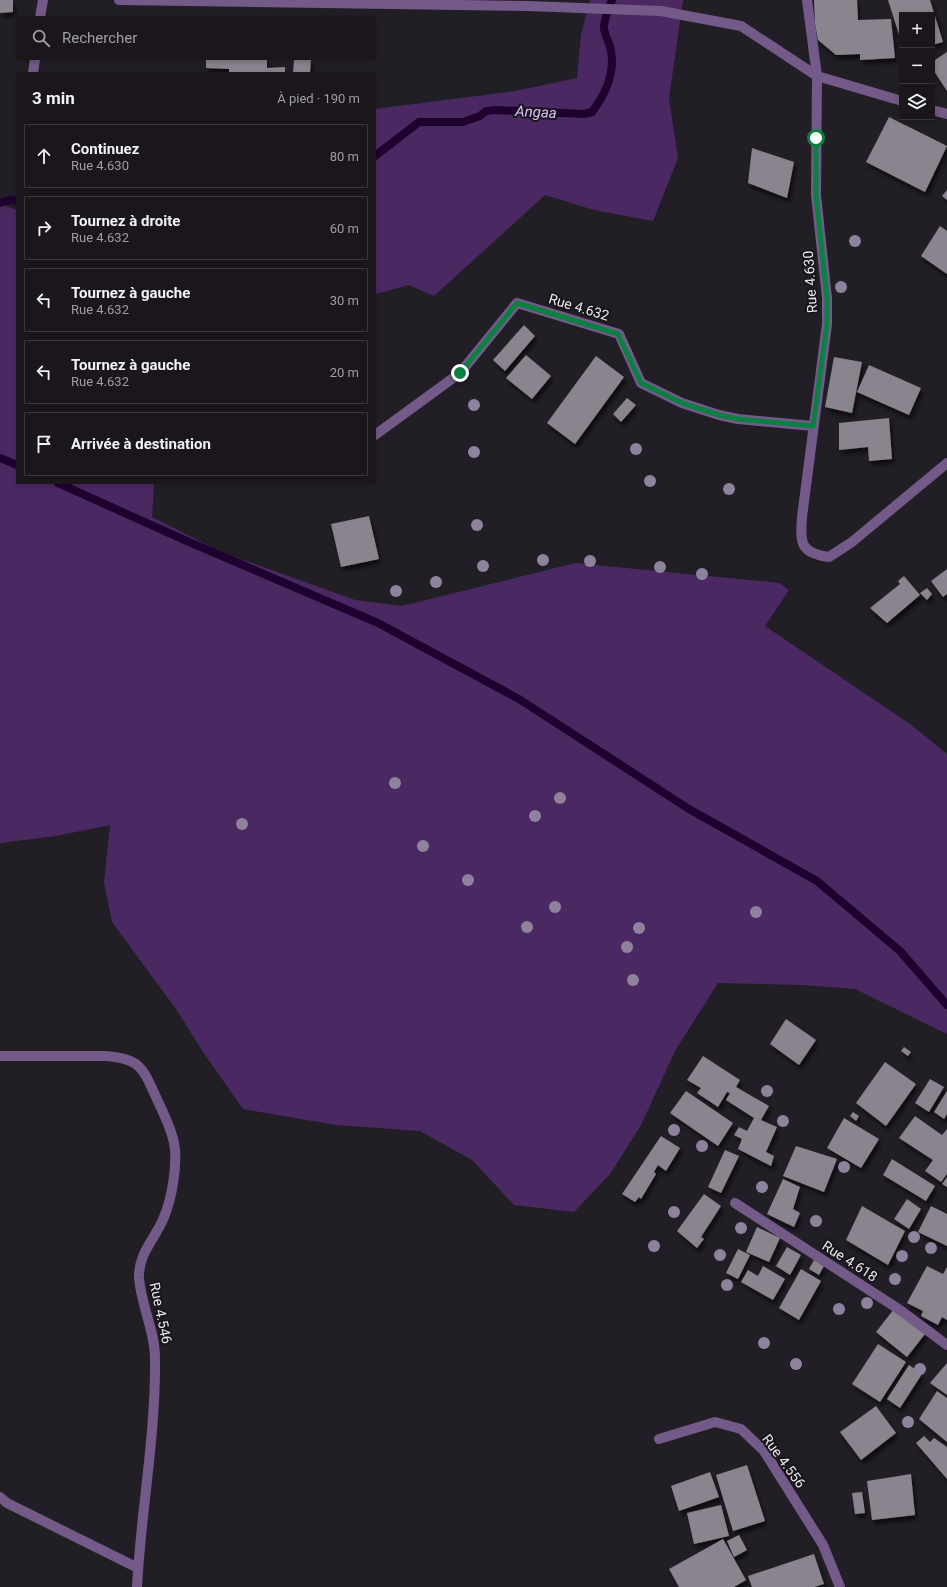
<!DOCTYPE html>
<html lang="fr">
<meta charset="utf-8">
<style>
:root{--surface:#1a161c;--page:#272329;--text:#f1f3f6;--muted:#9f9fa3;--line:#38353b}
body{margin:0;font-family:Roboto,sans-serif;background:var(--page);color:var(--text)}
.controls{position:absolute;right:12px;top:12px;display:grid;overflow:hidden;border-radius:0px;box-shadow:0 2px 6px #0003}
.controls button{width:36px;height:36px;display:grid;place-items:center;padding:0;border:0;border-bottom:1px solid var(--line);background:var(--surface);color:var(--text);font:20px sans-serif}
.stop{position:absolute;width:12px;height:12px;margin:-9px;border:3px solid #0b8043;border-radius:50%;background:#fff}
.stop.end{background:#0b8043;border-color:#fff;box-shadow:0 1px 4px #0008}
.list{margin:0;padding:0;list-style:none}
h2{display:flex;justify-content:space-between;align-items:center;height:52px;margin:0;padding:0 16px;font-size:17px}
h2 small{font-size:13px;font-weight:400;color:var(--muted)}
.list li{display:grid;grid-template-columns:26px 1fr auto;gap:12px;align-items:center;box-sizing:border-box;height:64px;margin:0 8px 8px;padding:0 8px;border:1px solid var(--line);border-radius:0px}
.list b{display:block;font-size:15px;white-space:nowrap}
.list p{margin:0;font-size:13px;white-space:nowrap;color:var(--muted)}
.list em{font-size:13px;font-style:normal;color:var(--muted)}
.icon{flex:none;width:22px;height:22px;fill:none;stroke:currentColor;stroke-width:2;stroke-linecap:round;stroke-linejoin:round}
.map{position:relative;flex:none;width:947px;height:1587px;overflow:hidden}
.search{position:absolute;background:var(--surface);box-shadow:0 2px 6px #0003;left:16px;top:16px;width:360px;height:44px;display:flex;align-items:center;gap:10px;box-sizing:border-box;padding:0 14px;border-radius:0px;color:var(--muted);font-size:15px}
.panel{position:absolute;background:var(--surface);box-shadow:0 2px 6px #0003;left:16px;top:72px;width:360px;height:412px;border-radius:0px}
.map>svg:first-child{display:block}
.green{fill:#4a2963}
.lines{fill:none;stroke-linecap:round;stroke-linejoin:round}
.stream{stroke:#1d012f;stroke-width:8}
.building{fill:#89848d;filter:url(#shadow)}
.minor{stroke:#735a88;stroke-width:10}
.tree{fill:#8f829c}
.route{stroke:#0b8043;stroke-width:5}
.labels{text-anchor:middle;stroke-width:4;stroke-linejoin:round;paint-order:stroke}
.street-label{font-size:14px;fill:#eae7ed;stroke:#19151c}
.water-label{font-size:15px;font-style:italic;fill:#dfc0fa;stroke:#19151c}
</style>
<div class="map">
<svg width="947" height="1587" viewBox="0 0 947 1587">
<defs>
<filter id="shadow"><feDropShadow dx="2.5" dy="4.5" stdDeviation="2" flood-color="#0009"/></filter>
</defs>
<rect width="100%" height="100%" fill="#221e26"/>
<g class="green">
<path d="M590 0H683L669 98 678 158 653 221 594 210 545 195 434 296 409 285 375 294V109L515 91 577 78 581 35Z"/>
<path d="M0 204 17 210V483H154L152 517 221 552 355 600 402 606 575 563 779 583 789 590 765 626 910 724 947 754V1034L855 989 802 985 718 983 675 1051 641 1125 610 1174 574 1212 514 1205 472 1160 420 1131 336 1125 243 1109 205 1055 176 1009 112 922 104 882 110 825 56 836 0 843Z"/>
</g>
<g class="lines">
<g class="stream">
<path d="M375 156 419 122H463L480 116 486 111 495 110 584 114 592 112C605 95 615 73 611 51 610 43 604 35 604 27 604 18 609 8 612 0"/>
<path d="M0 203 11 200 17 201"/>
<path d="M0 458 17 465"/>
<path d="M58 483 189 542 378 623 519 699 689 809 817 881 900 951 947 1005"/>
</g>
</g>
<g class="building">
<path d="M0 0H13V12L0 13Z"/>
<path d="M814 0H857L858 20 891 19 895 58 860 60V54L836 55 818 40 815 24Z"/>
<path d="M888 0H930L943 42 932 45V15H902V44Z"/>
<path d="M947 52V91L932 68V62Z"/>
<path d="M206 59H267V68L285 67V73H229V69L206 68Z"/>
<path d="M294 59H311L310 73H293Z"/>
<path d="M889 117 947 146 925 192 866 162Z"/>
<path d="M752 148 794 162 787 198 748 183Z"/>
<path d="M947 190V200L942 196Z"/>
<path d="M940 226 947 231V274L921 256Z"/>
<path d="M524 325 535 336 505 371 493 360Z"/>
<path d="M526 355 551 376 532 399 506 378Z"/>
<path d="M596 356 624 377 575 444 547 423Z"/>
<path d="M834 357 862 362 852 413 825 407Z"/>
<path d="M869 365 921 388 909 415 857 392Z"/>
<path d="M627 398 636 405 621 422 613 414Z"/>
<path d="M889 418 892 459 869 461 868 447 839 450V423Z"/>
<path d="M369 516 379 559 341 567 331 524Z"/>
<path d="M947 569V594L943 597 931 581Z"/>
<path d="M904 576 920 595 887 623 870 608 900 584 898 581Z"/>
<path d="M927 588 932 594 927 600 920 593Z"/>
<path d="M786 1019 816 1040 799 1065 770 1044Z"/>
<path d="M904 1047 911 1052 908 1056 901 1051Z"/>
<path d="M703 1056 740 1080 736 1087 769 1106 761 1120 777 1127 766 1152 774 1156 771 1166 738 1149 742 1139 734 1135 739 1127 747 1131 754 1118 726 1100 730 1093 727 1092 718 1107 697 1093 701 1088 687 1080Z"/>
<path d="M885 1062 916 1084 886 1126 856 1103Z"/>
<path d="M930 1079 944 1087 929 1112 915 1103Z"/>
<path d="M686 1091 733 1123 718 1146 670 1113Z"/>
<path d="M947 1091V1114L944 1119 934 1112Z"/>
<path d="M853 1112 859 1116 856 1121 850 1116Z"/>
<path d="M915 1116 942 1135 947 1129V1174L941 1182 925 1171 933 1160 899 1138Z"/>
<path d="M844 1118 879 1139 861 1168 827 1148Z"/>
<path d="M661 1136 680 1148 666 1171 658 1165 654 1172 656 1174 641 1199 639 1197 635 1202 622 1194Z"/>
<path d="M796 1146 837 1159 824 1192 783 1176Z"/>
<path d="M725 1150 739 1156 721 1193 708 1187Z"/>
<path d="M892 1159 935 1186 926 1201 883 1175Z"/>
<path d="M947 1177V1187L942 1184Z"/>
<path d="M783 1179 800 1187 793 1209 800 1213 794 1227 767 1214Z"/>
<path d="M704 1194 721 1206 701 1237 704 1239 697 1248 677 1231Z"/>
<path d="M907 1199 921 1209 909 1229 894 1219Z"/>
<path d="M862 1206 905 1231 888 1265 846 1240Z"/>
<path d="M931 1206 947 1214V1246L918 1232Z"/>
<path d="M757 1227 780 1238 769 1262 746 1252Z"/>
<path d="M787 1247 801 1255 790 1275 776 1266Z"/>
<path d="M738 1249 750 1255 738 1279 726 1273Z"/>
<path d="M814 1260 824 1266 819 1275 809 1269Z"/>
<path d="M763 1266 785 1279 773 1300 741 1282 748 1270 758 1276Z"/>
<path d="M927 1266 943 1274 947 1267V1320L942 1317 938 1325 921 1316 923 1311 907 1303Z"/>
<path d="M801 1269 821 1281 799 1320 779 1308Z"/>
<path d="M894 1309 925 1334 907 1357 876 1332Z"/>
<path d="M878 1344 906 1362 880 1402 852 1384Z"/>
<path d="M947 1363V1395L930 1383Z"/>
<path d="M909 1365 922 1374 900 1408 887 1399Z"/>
<path d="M937 1391 947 1398V1442L919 1419Z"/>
<path d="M876 1406 896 1433 861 1460 840 1432Z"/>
<path d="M924 1436 930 1442 934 1438 947 1447V1479L916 1443Z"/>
<path d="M747 1465 765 1521 733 1531 716 1475Z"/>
<path d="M710 1472 719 1497 679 1511 671 1486Z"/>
<path d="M911 1474 915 1515 872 1520 867 1481Z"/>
<path d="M862 1492 865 1513 855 1514 852 1493Z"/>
<path d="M721 1505 729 1536 694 1544 687 1513Z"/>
<path d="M739 1535 747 1550 734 1557 727 1541Z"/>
<path d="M723 1539 746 1580 734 1587H679L669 1569Z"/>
<path d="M814 1554 824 1584 814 1587H752L748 1576Z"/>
</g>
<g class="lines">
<g class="minor">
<path d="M119 0 528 6 661 11 741 26 817 76 902 101"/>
<path d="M807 0 817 76 816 195 827 298V324L802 517C800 543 800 553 829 557L852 542 947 463"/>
<path d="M40 17 43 0"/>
<path d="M33 73 35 59"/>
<path d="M932 110 947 114"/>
<path d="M375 435 460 373 517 303 619 334 641 383 682 403 719 415 738 419 813 426"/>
<path d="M0 1056H106C139 1059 142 1066 155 1095 162 1110 171 1127 174 1143 178 1163 172 1198 164 1217 156 1238 138 1253 139 1278 141 1305 155 1331 155 1358 156 1435 141 1510 137 1587"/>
<path d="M735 1203 900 1310 947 1345"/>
<path d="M659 1439 715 1422 741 1429 764 1451 823 1545 840 1587"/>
<path d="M0 1497 7 1503 138 1568"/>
</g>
</g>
<g class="tree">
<circle cx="855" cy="241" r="6"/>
<circle cx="841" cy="287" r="6"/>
<circle cx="474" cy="405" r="6"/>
<circle cx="636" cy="449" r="6"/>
<circle cx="474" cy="452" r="6"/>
<circle cx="650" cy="481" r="6"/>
<circle cx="729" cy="489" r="6"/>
<circle cx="477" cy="525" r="6"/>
<circle cx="543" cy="560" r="6"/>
<circle cx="590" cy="561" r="6"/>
<circle cx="483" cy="566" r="6"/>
<circle cx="660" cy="567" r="6"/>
<circle cx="702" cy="574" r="6"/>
<circle cx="436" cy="582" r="6"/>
<circle cx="396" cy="591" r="6"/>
<circle cx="395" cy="783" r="6"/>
<circle cx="560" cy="798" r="6"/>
<circle cx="535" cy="816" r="6"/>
<circle cx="242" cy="824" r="6"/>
<circle cx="423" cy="846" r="6"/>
<circle cx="468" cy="880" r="6"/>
<circle cx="555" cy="907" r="6"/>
<circle cx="756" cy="912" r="6"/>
<circle cx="527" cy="927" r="6"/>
<circle cx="639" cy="928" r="6"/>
<circle cx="627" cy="947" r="6"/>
<circle cx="633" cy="980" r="6"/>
<circle cx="767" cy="1091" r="6"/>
<circle cx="783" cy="1121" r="6"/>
<circle cx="674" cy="1130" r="6"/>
<circle cx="702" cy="1146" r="6"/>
<circle cx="844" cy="1167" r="6"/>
<circle cx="762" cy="1187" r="6"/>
<circle cx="674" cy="1212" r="6"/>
<circle cx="816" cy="1221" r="6"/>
<circle cx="741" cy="1228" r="6"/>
<circle cx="914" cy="1237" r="6"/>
<circle cx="654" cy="1246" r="6"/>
<circle cx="931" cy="1248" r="6"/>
<circle cx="720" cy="1255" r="6"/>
<circle cx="902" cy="1256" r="6"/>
<circle cx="895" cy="1279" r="6"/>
<circle cx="727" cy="1285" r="6"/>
<circle cx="867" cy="1303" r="6"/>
<circle cx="839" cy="1309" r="6"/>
<circle cx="764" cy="1343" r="6"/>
<circle cx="796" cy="1364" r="6"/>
<circle cx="920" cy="1369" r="6"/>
<circle cx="908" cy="1422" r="6"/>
</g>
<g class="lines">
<path class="route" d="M460 373 517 303 618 334 641 383 682 403 719 415 738 419 813 426 827 324V298L816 196V138"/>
</g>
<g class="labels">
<g class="street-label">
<text transform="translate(810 282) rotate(-94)" y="5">Rue 4.630</text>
<text transform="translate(579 307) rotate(17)" y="5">Rue 4.632</text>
<text transform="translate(850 1261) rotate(33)" y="5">Rue 4.618</text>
<text transform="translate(161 1313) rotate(78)" y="5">Rue 4.546</text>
<text transform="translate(784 1461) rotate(54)" y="5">Rue 4.556</text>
</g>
<g class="water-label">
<text transform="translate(536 112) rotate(3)" y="5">Angaa</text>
</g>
</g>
</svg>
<div class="controls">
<button>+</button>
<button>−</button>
<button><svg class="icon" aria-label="layers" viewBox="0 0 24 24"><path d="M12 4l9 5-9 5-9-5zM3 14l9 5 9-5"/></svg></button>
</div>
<div class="stop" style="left:816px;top:138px"></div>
<div class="stop end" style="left:460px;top:373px"></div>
<div class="search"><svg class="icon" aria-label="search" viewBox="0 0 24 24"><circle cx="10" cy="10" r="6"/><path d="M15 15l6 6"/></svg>Rechercher</div>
<section class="panel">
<h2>3 min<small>À pied · 190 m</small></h2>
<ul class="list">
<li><svg class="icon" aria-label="ahead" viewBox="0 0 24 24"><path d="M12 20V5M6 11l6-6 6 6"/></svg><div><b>Continuez</b><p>Rue 4.630</p></div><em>80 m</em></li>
<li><svg class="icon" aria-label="right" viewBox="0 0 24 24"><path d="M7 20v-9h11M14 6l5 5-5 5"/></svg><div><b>Tournez à droite</b><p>Rue 4.632</p></div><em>60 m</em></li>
<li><svg class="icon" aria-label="left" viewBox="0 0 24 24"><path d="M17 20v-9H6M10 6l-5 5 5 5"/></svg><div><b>Tournez à gauche</b><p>Rue 4.632</p></div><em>30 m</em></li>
<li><svg class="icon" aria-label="left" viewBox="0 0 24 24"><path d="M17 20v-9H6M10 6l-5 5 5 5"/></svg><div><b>Tournez à gauche</b><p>Rue 4.632</p></div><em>20 m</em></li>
<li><svg class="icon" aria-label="arrive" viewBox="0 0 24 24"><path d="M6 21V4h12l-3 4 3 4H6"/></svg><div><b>Arrivée à destination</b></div></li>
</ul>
</section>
</div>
